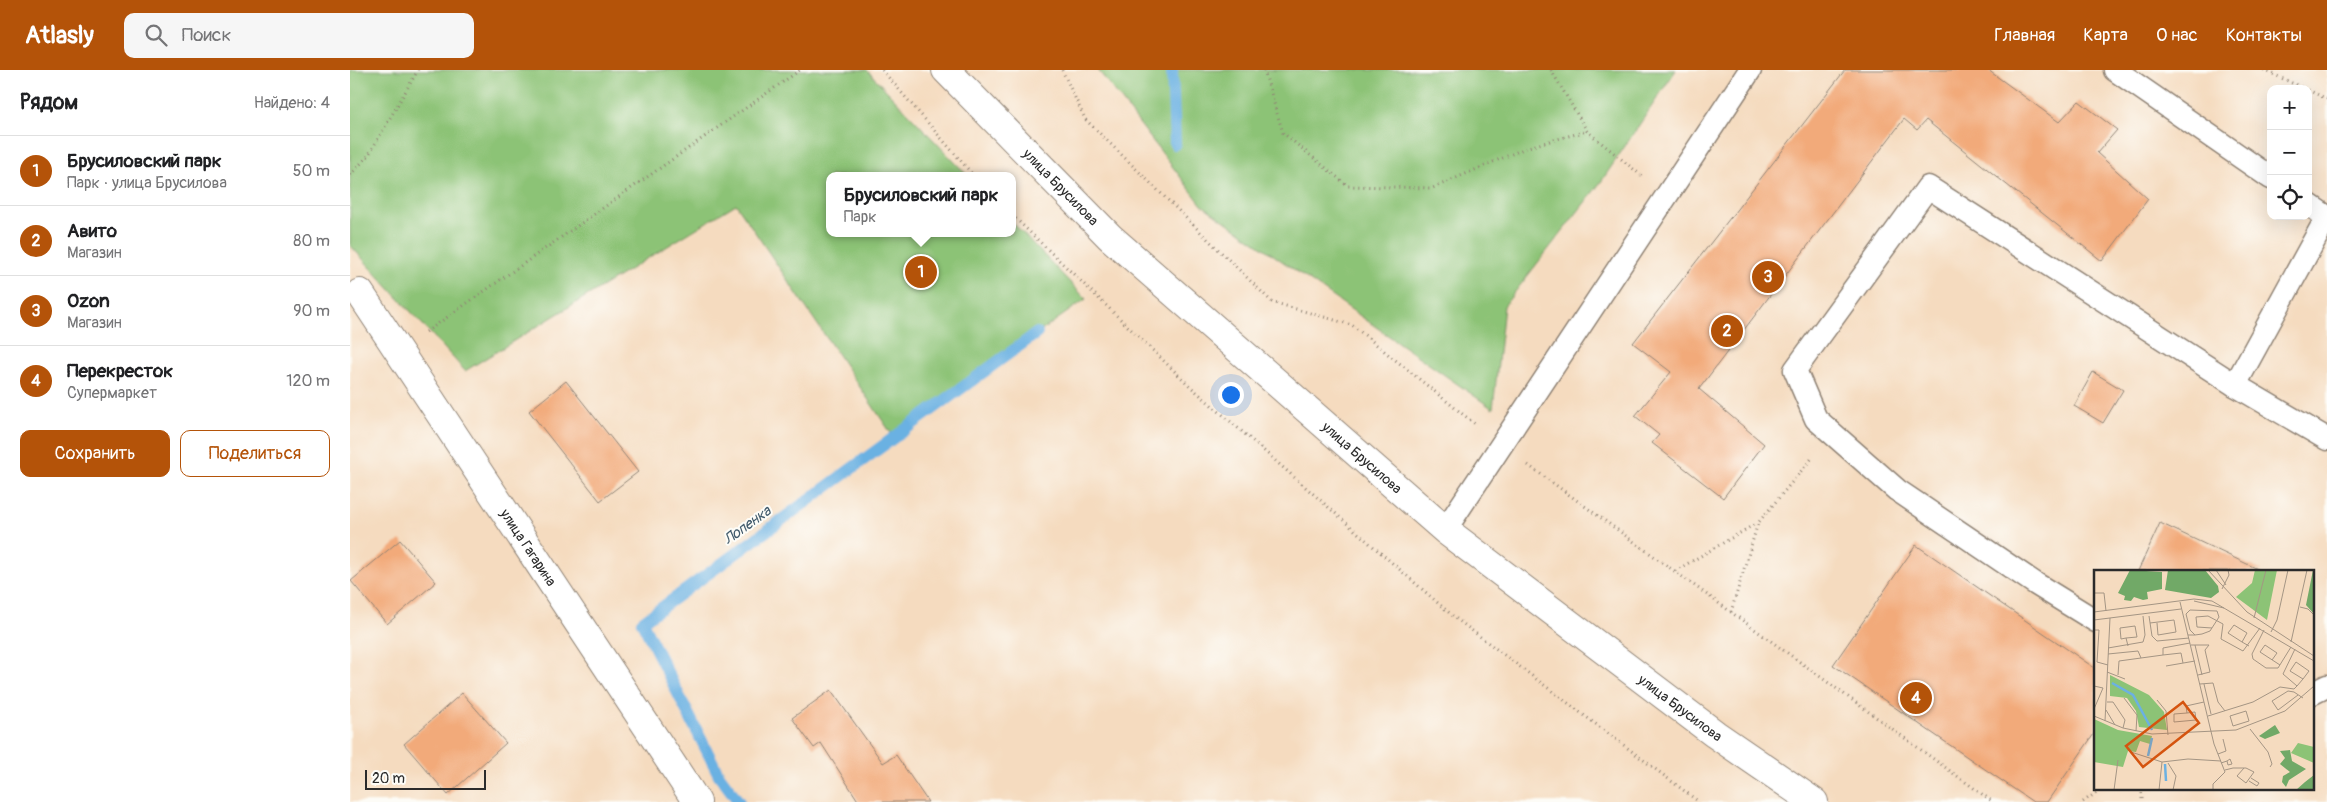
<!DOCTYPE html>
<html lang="ru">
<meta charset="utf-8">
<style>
:root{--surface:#fff;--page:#f6f6f6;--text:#202124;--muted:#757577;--line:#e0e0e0;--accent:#b45309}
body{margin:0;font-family:Pangolin,sans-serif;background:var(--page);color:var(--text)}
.controls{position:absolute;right:15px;top:15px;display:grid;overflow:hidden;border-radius:10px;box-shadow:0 5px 20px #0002}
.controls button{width:45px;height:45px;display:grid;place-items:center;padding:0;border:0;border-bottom:1px solid var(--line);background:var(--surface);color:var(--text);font:25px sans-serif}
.scale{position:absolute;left:15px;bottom:12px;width:121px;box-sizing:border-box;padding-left:5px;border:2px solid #2b2b2b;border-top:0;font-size:14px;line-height:18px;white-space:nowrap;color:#2b2b2b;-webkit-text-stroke:4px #fdfcf7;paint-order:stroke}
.you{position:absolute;left:880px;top:324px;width:18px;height:18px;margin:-12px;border:4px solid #fff;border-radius:50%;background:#1a73e8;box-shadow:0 0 0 8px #1a73e833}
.badge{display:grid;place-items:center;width:32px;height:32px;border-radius:50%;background:var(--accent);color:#fff;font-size:16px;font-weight:700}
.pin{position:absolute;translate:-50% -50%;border:2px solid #fff;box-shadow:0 1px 5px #0006}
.popup{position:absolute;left:476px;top:102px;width:190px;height:65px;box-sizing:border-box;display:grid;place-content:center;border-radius:10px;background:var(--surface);filter:drop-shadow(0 1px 4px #0005);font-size:16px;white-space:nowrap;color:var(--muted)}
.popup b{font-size:19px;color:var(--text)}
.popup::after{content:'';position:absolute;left:50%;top:100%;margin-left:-10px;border:10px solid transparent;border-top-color:var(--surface)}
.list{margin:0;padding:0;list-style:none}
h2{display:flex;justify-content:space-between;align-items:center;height:65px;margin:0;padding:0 20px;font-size:21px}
h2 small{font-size:16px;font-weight:400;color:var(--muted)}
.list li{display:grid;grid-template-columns:32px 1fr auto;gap:15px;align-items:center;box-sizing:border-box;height:70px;padding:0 20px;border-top:1px solid var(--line)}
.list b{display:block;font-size:19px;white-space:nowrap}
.list p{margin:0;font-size:16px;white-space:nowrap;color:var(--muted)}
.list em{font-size:16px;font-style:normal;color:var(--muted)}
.actions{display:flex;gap:10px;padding:15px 20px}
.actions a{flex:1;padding:11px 0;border:1px solid var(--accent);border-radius:10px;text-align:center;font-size:18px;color:var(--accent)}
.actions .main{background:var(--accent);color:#fff}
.icon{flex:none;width:28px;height:28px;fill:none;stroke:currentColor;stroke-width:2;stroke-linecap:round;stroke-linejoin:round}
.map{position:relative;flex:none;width:1977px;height:732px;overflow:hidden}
header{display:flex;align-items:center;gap:30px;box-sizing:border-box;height:70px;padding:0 25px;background:var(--accent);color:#fff}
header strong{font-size:24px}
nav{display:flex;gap:28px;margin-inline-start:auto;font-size:18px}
.search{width:350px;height:45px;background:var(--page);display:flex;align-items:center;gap:12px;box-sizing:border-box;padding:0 18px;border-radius:10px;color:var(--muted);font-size:19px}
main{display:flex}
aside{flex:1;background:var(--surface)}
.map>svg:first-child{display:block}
.green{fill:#8cc376;stroke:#5c7750}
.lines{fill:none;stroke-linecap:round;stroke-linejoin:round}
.stream{stroke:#6bb1e2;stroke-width:12}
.building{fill:#f2aa7a}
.lane-casing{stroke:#908375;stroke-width:25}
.street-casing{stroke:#908375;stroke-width:30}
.secondary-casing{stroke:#908375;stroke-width:30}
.path{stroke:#908375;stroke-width:3;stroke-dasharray:1 4;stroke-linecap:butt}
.lane{stroke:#fff;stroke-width:22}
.street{stroke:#fff;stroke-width:28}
.secondary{stroke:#fff;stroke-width:28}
.labels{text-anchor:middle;stroke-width:4;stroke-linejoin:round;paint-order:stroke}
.street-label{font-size:14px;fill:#2b2b2b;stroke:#fdfcf7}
.water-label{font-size:15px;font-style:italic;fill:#415a6b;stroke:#fdfcf7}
.inset-river{fill:none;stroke:#6bb1e2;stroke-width:2.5}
.inset-road{fill:none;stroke:#a49584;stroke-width:1}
.view{fill:#d5540f;fill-opacity:0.15;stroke:#d5540f;stroke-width:2.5}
.inset-edge{fill:none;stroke:#2b2b2b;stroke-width:2.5}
</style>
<header>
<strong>Atlasly</strong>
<div class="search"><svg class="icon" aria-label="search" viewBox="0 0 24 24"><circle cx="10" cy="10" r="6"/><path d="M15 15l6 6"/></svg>Поиск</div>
<nav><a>Главная</a><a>Карта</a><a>О нас</a><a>Контакты</a></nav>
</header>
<main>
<aside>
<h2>Рядом<small>Найдено: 4</small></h2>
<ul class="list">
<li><span class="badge">1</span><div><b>Брусиловский парк</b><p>Парк · улица Брусилова</p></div><em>50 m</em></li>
<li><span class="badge">2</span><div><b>Авито</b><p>Магазин</p></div><em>80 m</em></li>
<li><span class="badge">3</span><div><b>Ozon</b><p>Магазин</p></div><em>90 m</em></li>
<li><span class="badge">4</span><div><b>Перекресток</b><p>Супермаркет</p></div><em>120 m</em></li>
</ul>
<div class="actions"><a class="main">Сохранить</a><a>Поделиться</a></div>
</aside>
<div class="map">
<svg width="1977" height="732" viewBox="0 0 1977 732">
<rect width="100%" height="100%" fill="#fdfcf7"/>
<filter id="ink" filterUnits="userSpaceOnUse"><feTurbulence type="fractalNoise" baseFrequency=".02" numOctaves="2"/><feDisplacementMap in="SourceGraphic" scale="10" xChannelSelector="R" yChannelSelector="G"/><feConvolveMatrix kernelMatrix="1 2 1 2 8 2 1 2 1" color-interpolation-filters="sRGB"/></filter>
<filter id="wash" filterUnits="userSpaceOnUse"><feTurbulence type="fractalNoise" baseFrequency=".0096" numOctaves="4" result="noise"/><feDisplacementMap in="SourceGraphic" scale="20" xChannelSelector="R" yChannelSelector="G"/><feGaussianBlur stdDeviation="1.12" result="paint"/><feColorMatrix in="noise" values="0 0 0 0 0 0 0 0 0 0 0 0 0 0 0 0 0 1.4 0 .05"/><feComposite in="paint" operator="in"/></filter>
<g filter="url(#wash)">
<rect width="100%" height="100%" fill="#f5dbbf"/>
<g class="green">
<path d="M0 0H517L618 106H480V163H662V152L736 229 543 366 386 134 115 301 0 175Z"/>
<path d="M748 0H1326L1251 112 1154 236 1143 339 852 135Z"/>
</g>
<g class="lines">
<g class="stream">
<path d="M822 0 825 74"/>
<path d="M389 732 369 705 292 552 687 263"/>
</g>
</g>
<g id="blocks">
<g class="building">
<path d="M1495 0H1638L1709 52 1729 31 1767 60 1747 83 1798 129 1752 191 1576 50 1567 60 1554 49 1349 319 1414 374 1373 428 1302 373 1309 365 1285 346 1321 302 1283 273Z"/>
<path d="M1743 302 1773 320 1753 353 1724 336Z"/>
<path d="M216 311 288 402 250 431 179 341Z"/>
<path d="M1810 453 1912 501H1788Z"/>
<path d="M50 470 86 512 37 554 1 511Z"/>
<path d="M1566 475 1746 599V661L1697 732H1683L1483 595Z"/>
<path d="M481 620 533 693 546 685 578 732H509L471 673 464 678 442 648Z"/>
<path d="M112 623 156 673 98 725 54 674Z"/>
</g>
</g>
</g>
<g filter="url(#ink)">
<use href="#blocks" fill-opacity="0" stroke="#908375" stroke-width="1"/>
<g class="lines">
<defs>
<g id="lane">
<path d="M1765 0 1921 108"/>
<path d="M1885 315 1977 147 1958 134"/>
<path d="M1095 460 1400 0"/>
<path d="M1746 551 1686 514 1547 420 1466 349 1445 300 1578 117 1885 315 1977 369"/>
<path d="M1963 623 1977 616"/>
</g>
<g id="street">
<path id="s1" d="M10 223 347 732"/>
</g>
<g id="secondary">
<path id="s2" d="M596 0 760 167 1095 460 1365 664 1464 732"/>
</g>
</defs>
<use href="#lane" class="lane-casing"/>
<use href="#street" class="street-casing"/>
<use href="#secondary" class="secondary-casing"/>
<g class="path">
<path d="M532 0 624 106"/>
<path d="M712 0 735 49 922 232 1002 255 1125 354"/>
<path d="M914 0 933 63 998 116 1083 118 1178 77 1237 61"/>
<path d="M1201 0 1237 61 1292 106"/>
<path d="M1914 0 1955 19"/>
<path d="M1958 20 1977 29"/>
<path d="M0 105 18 86 68 0"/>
<path d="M662 145 841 317 1104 547 1349 732"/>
<path d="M76 262 450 0"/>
<path d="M1178 395 1643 732"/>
<path d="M1325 501 1407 453"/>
<path d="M1381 542 1408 453 1462 388"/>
<path d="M1792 718V732"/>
<path d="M1733 732 1753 718"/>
</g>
<use href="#lane" class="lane"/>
<use href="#street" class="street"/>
<use href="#secondary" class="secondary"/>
</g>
</g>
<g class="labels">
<g class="street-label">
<text dy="5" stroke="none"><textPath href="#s2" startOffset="164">улица Брусилова</textPath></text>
<text dy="5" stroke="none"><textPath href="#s2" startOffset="569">улица Брусилова</textPath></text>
<text dy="5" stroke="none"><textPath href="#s1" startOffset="305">улица Гагарина</textPath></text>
<text dy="5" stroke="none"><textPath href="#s2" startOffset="974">улица Брусилова</textPath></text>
</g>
<g class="water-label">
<text transform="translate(397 455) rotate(-36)" y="5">Лопенка</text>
</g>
</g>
<g transform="translate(1744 500)">
<rect width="220" height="220" fill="#f5dbbf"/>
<path d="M161 0H183L173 50 142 27 158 13ZM16 105 55 125 70 142 73 160 45 157 42 141 33 128 16 126ZM0 149 24 160 58 166 56 174 46 171 42 182 34 181 29 197 0 192ZM204 173 220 177V193L197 183Z" fill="#8cc376"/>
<path d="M36 0 68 2V19L53 22 54 29 49 30 40 27 37 31 30 30 31 26 24 23ZM74 0H111L124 16 125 22 117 28 71 20ZM219 0H220V44L212 35ZM181 155 186 163 171 169 165 166ZM196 180 198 191 212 199 195 210 192 217 188 212 189 206 196 202 186 194 191 188 186 181ZM220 205V220H202L211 212Z" fill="#71a967"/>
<path class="inset-river" d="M18 113 39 125 58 160M54 186 58 168M71 194 72 211"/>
<path class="inset-road" d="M114 0 153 42 220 86M122 0 132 15M128 19 135 5 134 0M0 23H10L12 41M100 31 130 38M86 32 120 174 131 202 119 214V220M206 37 214 39 220 45M0 42 100 29 118 31 220 91M55 46 58 66 63 71 95 68M160 48 172 0M0 50 87 39M56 53 80 50 82 62 64 65 63 53M118 58 103 57 102 47 114 46 129 54 127 69 149 81 166 58M0 60H5L3 92 14 95M170 60 158 84 159 89 172 98H184L197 77M177 62 183 50 194 0M94 65H101L108 64 116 61 125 47 123 41 96 40 92 44 96 60 101 65M32 68 43 67 41 56 26 58 27 69 32 68 34 76M148 72 153 63 140 55 134 63 148 72 155 76M197 72 213 0M97 75H115L111 80 116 102 104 105M101 75 108 105M14 78 49 72 51 65 49 46M201 79 189 104 203 116 209 109 215 101 202 92 196 101 209 109M14 84 44 81 47 88M178 90 183 83 171 75 166 82 186 95M89 93 87 83 69 85V78L96 73M72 96 101 91M13 102 31 109M24 105 25 91 69 85M106 114 119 113 124 132 131 141M110 114 117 144M0 116 9 118 0 139M204 125 184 140 178 131 194 121 200 122 209 128M30 128 43 145 42 161M63 130 72 141 74 165M13 132H19L31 150 29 158M12 140 21 155M152 141 155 151 139 156 136 146ZM93 143 80 144V152L102 150 101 142 93 143 92 136 110 132M0 146 29 158 58 164 142 160 191 141 220 116M114 146 159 132 186 117 200 119 203 116M11 151 16 48M156 159 174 182 178 194 176 197M37 182 68 192 94 189 127 191M124 184 132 181 129 169M74 193 82 206 79 220M127 193 133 191 136 189 138 194 134 195 133 191M131 200 139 198H152L160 202 152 213 143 206 150 198M155 211 163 216 165 213 157 208M20 220 24 190M65 220 68 192"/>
<path class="view" d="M89 132 105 153 49 197 32 176Z"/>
<rect width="220" height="220" class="inset-edge"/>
</g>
</svg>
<div class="controls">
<button>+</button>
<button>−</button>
<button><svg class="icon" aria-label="locate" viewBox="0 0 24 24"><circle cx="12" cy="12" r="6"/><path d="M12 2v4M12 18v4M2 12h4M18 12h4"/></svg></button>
</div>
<div class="scale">20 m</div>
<div class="you"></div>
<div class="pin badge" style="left:571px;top:202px">1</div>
<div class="popup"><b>Брусиловский парк</b>Парк</div>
<div class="pin badge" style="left:1377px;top:261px">2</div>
<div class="pin badge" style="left:1418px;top:207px">3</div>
<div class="pin badge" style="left:1566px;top:628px">4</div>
</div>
</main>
